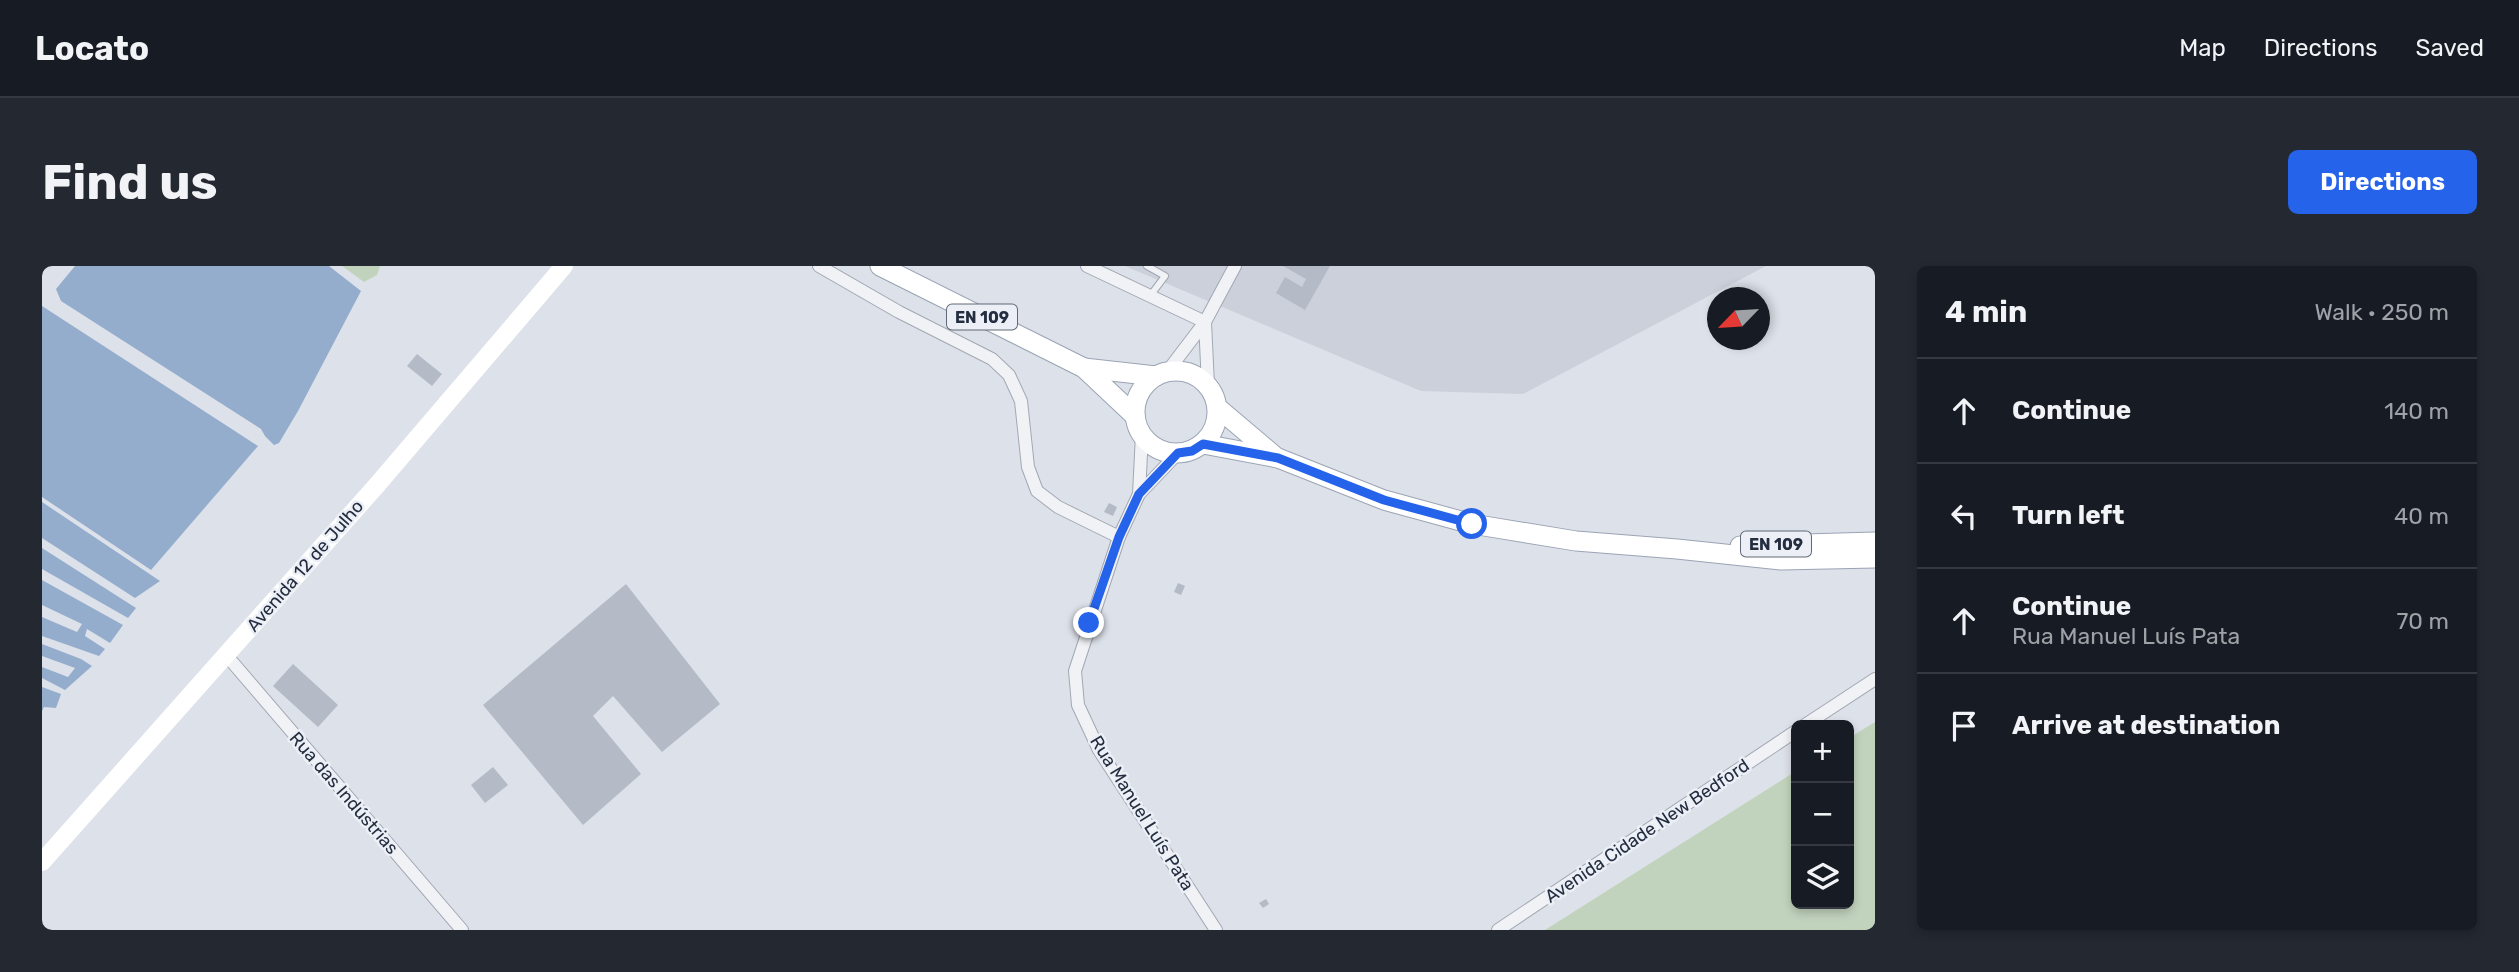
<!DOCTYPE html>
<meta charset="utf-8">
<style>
:root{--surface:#171b24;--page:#242831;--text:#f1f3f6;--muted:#9ea1a6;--line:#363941;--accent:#2563eb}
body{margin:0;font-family:Rubik,sans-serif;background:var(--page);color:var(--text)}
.controls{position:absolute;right:21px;bottom:21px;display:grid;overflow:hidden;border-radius:10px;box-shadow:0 4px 10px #0003}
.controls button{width:63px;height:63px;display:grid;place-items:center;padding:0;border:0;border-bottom:2px solid var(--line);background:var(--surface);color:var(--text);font:35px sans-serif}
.compass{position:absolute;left:1665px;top:21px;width:63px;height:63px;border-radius:50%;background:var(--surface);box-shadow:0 4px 10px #0003;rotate:245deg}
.stop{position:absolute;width:21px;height:21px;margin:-16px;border:5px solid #2563eb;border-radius:50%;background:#fff}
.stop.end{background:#2563eb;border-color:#fff;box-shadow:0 2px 7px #0008}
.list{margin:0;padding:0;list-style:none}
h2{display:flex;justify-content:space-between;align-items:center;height:91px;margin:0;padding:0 28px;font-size:30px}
h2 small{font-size:23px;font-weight:400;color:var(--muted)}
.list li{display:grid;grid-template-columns:46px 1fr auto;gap:21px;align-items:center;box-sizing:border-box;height:105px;padding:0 28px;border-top:2px solid var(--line)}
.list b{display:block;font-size:26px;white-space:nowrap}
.list p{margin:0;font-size:23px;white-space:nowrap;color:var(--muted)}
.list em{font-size:23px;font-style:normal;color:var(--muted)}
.icon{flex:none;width:38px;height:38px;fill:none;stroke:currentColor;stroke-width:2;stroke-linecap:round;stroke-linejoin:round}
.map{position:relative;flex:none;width:1833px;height:664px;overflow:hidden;border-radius:10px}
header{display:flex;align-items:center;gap:42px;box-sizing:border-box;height:98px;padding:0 35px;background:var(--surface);border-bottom:2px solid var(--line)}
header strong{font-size:33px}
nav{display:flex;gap:38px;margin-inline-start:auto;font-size:24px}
.intro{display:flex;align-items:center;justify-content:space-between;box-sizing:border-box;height:168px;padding:0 42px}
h1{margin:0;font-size:49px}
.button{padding:18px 32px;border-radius:10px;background:var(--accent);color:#fff;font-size:24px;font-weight:700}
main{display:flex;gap:42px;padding:0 42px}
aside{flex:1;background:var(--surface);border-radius:10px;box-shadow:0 4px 10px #0003}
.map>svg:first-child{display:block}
.built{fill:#cbd0db}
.green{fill:#c2d3bd}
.water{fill:#94adcd}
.building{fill:#b4bac6}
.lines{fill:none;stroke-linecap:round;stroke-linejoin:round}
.service-casing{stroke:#a2a8b3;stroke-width:8}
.minor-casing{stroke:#a2a8b3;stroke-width:14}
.primary-casing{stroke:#9ba4b5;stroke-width:21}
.service{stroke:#f0f2f6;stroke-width:6}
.minor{stroke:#f0f2f6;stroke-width:12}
.secondary{stroke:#fff;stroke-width:18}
.primary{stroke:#fff;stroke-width:19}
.route{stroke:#2563eb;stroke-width:9}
.labels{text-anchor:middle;stroke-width:5;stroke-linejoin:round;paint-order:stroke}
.shield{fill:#ecf0f6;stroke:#616877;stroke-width:2}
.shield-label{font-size:16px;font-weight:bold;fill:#252e41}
.street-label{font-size:18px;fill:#252e41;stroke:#ecf0f6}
</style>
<header>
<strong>Locato</strong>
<nav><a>Map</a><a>Directions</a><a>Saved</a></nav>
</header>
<div class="intro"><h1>Find us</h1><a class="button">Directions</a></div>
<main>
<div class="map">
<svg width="1833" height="664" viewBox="0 0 1833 664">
<rect width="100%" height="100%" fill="#dde1e9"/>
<path class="built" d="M1083 0H1724L1481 128 1379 125Z"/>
<g class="green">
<path d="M300 0H338L335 9 322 16Z"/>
<path d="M1833 456V664H1503L1754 505V638H1807V472Z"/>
</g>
<g class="water">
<path d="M33 0H287L319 25 256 145 237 177 232 179 223 170 219 163 19 35 14 23Z"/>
<path d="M0 40 216 180 109 304 0 231Z"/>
<path d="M0 236 118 315 93 332 0 272Z"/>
<path d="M0 282 94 342 86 352 0 303Z"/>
<path d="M0 314 81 359 68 377 45 363 43 370 63 383 57 390 0 370V351L35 366 40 358 0 339Z"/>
<path d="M0 378 39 393 50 400 23 424 0 412V401L26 411 33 402 0 390Z"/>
<path d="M0 421 19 428 14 442 2 441 0 445Z"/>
</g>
<g class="building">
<path d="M1241 0H1288L1263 44 1234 27 1243 11 1260 21 1264 13Z"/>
<path d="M375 88 400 108 390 120 365 100Z"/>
<path d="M1067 237 1075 241 1071 250 1062 246Z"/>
<path d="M1136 317 1143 320 1139 329 1132 326Z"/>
<path d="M584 318 678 438 620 486 571 430 551 450 599 508 541 559 441 439Z"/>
<path d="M251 398 296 439 276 461 231 420Z"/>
<path d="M451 501 466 519 443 537 429 519Z"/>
<path d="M1224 633 1227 638 1221 642 1217 637Z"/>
</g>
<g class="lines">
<defs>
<path id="service" d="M1105 0 1123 10 1108 30"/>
<g id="minor">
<path d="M777 0 857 46 950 93 967 109 979 135 986 201 995 225 1016 241 1077 271"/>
<path d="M1045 0 1163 56"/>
<path d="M1163 56 1166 119"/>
<path d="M1125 106 1163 56 1193 0"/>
<path d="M1136 187 1097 228 1077 271 1033 405 1036 439 1057 484 1174 664"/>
<path d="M1097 228 1100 168"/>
<path d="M185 390 420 664"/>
<path d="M1763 459 1833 413"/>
<path d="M1456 664 1754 465"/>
</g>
<g id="primary">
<path d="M838 0 1042 102 1093 150"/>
<path d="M1042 102 1114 110"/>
<circle cx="1134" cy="146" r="41"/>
<path d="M1176 142 1235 192"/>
<path d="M1161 178 1236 192 1342 234 1430 258 1534 275 1635 283 1739 294 1833 292"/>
<path d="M1698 280 1833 276"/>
</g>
</defs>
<use href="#service" class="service-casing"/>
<use href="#minor" class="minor-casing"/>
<use href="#primary" class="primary-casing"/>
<use href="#service" class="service"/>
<use href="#minor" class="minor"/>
<path class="secondary" d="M0 596 335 219 522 0"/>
<use href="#primary" class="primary"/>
</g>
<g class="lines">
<path class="route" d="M1047 357 1077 271 1097 228 1136 187 1150 185 1161 178 1236 192 1342 234 1430 258"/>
</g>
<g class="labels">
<g class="shield">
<rect x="905" y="38.5" width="70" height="25" rx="5"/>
<rect x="1699" y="265.5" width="70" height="25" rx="5"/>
</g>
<g class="shield-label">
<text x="940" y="57">EN 109</text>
<text x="1734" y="284">EN 109</text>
</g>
<g class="street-label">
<text transform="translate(263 300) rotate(-49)" y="6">Avenida 12 de Julho</text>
<text transform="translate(302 527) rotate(49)" y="6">Rua das Indústrias</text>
<text transform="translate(1100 547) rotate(58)" y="6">Rua Manuel Luís Pata</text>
<text transform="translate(1605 565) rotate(-34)" y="6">Avenida Cidade New Bedford</text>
</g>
</g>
</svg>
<div class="controls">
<button>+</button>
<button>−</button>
<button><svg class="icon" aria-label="layers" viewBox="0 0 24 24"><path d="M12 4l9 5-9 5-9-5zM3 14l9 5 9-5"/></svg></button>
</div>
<svg class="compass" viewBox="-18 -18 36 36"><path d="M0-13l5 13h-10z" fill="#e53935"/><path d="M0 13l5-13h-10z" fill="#9ea1a6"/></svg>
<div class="stop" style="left:1430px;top:258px"></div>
<div class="stop end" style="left:1047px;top:357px"></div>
</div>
<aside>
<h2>4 min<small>Walk · 250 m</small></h2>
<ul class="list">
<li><svg class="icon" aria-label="ahead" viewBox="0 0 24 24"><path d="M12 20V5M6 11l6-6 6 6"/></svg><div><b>Continue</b></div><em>140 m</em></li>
<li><svg class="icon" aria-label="left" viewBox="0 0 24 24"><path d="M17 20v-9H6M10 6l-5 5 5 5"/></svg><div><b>Turn left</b></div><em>40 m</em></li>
<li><svg class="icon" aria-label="ahead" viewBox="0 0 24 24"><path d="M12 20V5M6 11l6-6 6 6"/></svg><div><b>Continue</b><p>Rua Manuel Luís Pata</p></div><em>70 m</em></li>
<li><svg class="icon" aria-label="arrive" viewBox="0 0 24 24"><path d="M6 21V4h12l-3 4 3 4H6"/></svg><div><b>Arrive at destination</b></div></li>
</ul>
</aside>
</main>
